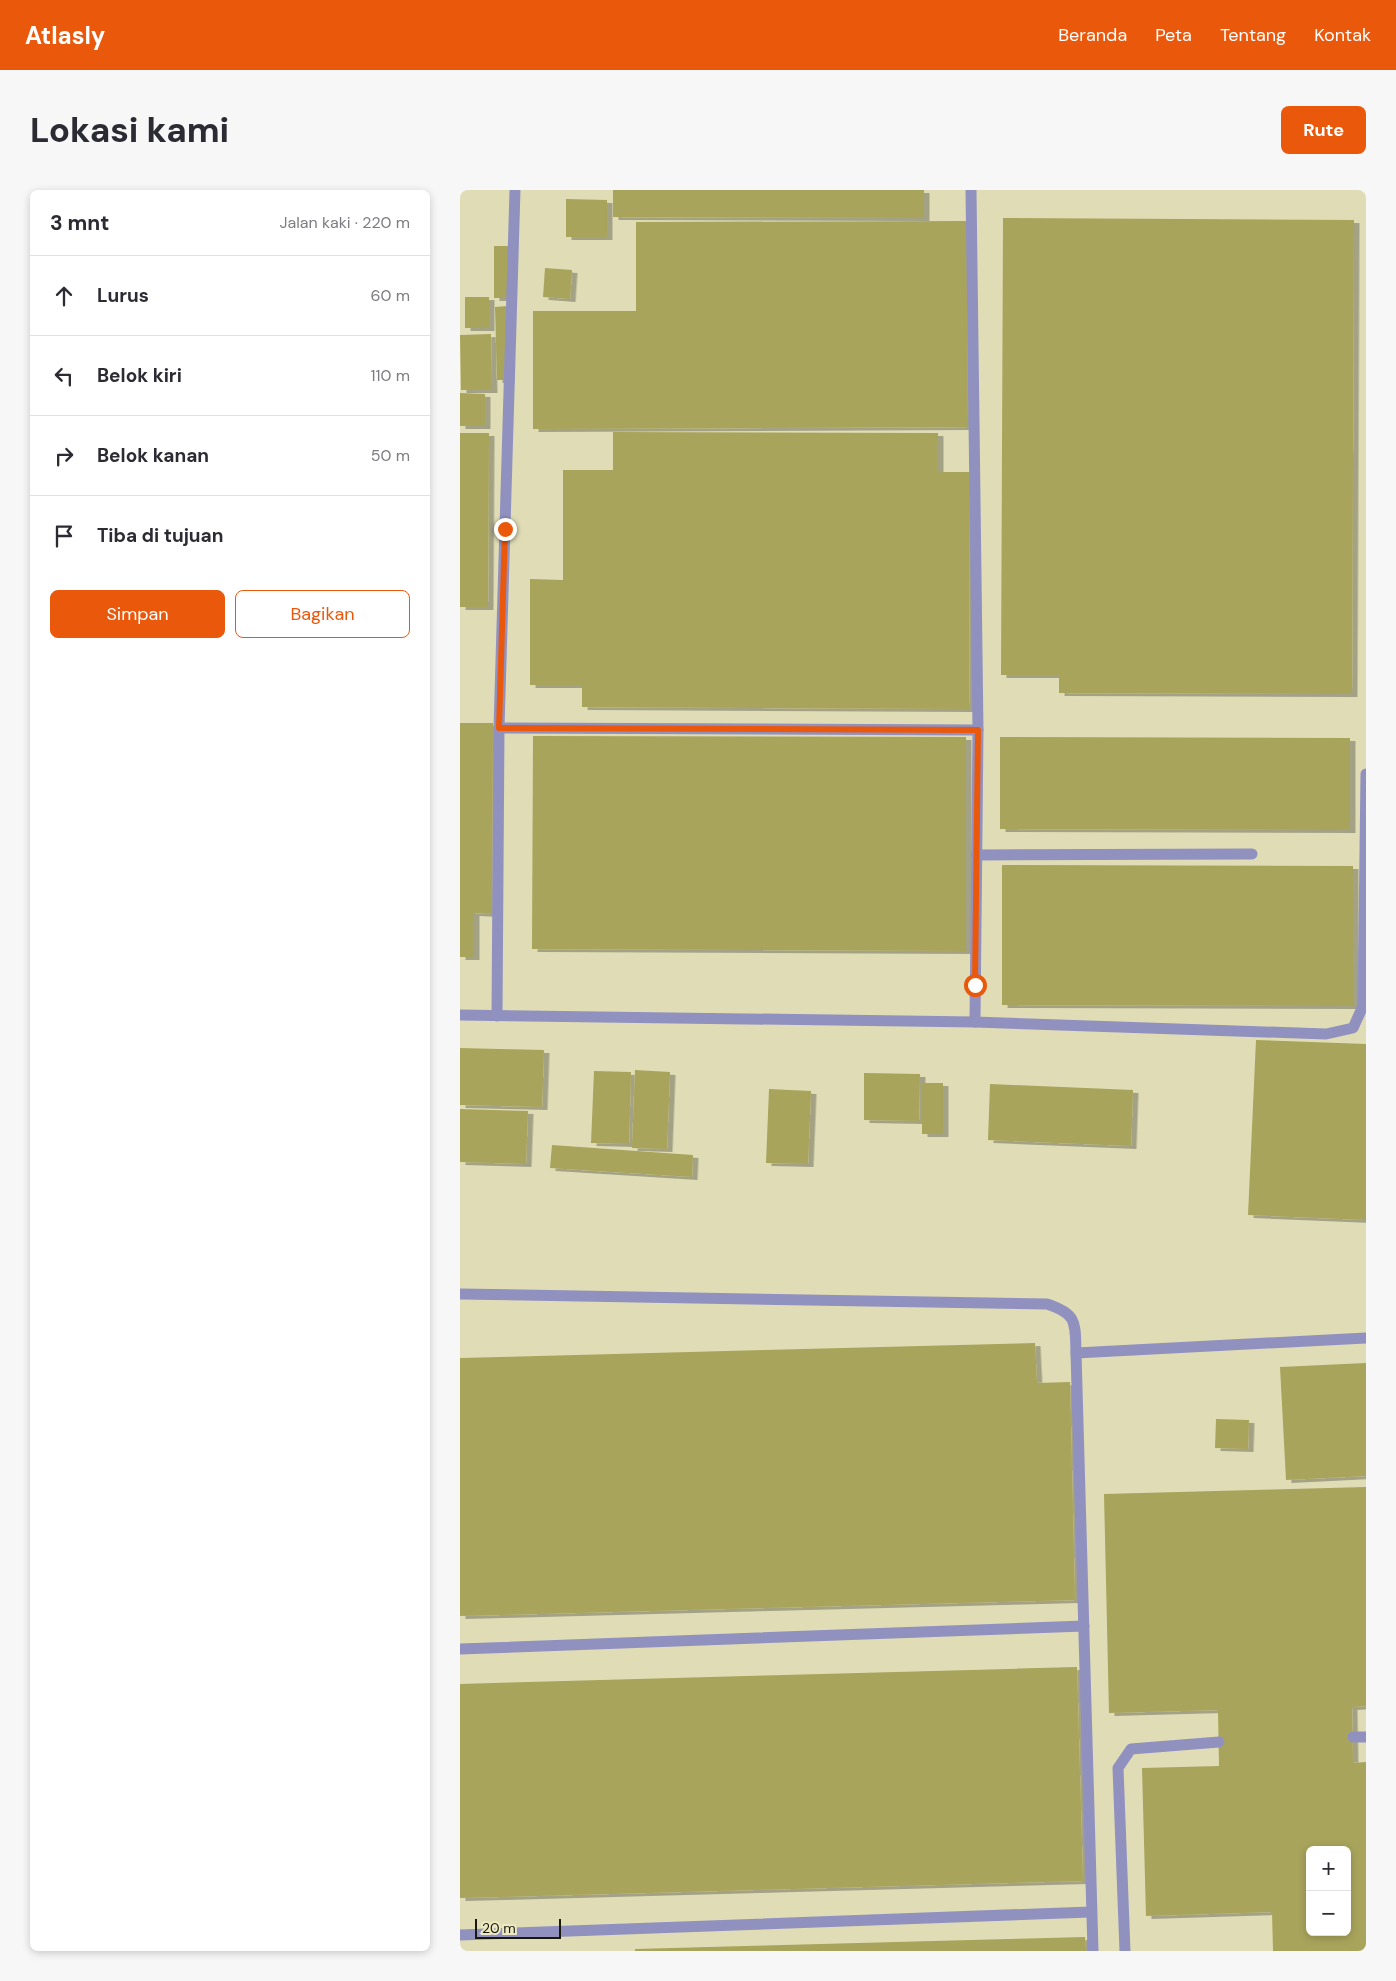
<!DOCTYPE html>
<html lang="id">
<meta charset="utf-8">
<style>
:root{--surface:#fff;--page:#f7f7f7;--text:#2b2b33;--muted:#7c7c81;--line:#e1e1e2;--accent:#ea580c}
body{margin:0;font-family:"DM Sans",sans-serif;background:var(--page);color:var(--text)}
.controls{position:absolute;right:15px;bottom:15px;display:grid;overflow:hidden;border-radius:8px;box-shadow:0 2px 8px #0003}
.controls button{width:45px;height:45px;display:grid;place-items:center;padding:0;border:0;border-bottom:1px solid var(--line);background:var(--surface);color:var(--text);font:25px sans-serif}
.scale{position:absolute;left:15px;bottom:12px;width:86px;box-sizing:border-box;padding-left:5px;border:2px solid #191809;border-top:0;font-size:14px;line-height:18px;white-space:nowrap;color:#191809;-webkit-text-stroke:4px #edeac3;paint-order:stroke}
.stop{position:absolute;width:15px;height:15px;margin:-11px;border:4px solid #ea580c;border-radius:50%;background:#fff}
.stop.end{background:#ea580c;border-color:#fff;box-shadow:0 1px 5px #0008}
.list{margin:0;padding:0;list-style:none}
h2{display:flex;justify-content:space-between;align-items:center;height:65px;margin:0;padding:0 20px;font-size:21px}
h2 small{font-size:16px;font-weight:400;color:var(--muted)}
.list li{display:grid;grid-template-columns:32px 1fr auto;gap:15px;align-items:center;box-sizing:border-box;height:80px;padding:0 20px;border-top:1px solid var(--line)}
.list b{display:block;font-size:19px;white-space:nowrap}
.list em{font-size:16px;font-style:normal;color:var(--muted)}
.actions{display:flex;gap:10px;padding:15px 20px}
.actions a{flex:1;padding:11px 0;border:1px solid var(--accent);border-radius:8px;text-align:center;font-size:18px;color:var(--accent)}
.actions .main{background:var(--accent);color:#fff}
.icon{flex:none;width:28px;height:28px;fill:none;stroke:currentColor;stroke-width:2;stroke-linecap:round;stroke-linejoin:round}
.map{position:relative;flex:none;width:906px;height:1761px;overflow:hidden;border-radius:8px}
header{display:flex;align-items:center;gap:30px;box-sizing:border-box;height:70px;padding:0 25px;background:var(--accent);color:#fff}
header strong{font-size:24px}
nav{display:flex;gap:28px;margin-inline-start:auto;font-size:18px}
.intro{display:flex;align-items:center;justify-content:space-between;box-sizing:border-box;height:120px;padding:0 30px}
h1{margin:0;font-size:35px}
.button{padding:12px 22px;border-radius:8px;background:var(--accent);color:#fff;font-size:18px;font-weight:700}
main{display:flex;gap:30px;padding:0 30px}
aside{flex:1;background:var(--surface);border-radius:8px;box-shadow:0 2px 8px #0003}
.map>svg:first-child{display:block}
.building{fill:#a9a45b;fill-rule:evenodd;filter:url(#shadow)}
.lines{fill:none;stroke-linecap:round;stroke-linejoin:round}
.lane{stroke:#9191c0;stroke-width:11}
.route{stroke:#ea580c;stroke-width:6}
</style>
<header>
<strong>Atlasly</strong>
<nav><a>Beranda</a><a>Peta</a><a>Tentang</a><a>Kontak</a></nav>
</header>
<div class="intro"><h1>Lokasi kami</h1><a class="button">Rute</a></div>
<main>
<aside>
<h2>3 mnt<small>Jalan kaki · 220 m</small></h2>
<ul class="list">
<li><svg class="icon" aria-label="ahead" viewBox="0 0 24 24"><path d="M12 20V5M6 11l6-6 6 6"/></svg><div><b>Lurus</b></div><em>60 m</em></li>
<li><svg class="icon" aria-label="left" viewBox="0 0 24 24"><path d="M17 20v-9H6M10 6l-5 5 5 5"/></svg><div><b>Belok kiri</b></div><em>110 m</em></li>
<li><svg class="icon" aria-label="right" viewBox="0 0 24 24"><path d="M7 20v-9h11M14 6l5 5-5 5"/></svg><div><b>Belok kanan</b></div><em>50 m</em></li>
<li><svg class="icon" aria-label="arrive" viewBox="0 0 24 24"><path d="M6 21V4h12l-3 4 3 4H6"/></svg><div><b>Tiba di tujuan</b></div></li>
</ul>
<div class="actions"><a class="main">Simpan</a><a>Bagikan</a></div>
</aside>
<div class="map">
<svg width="906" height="1761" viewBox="0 0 906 1761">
<defs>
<filter id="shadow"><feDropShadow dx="5.5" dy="3" stdDeviation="0" flood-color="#0004"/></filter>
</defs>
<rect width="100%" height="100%" fill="#e0ddb6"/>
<g class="building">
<path d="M153 0H464V28L153 27Z"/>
<path d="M106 9 147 10V47H106Z"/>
<path d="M543 28 894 30 892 504 599 503V485H541Z"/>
<path d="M507 31 508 237 73 239V121H176V32Z"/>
<rect x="34" y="56" width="17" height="52"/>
<path d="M85 78 112 80 110 109 83 107Z"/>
<rect x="5" y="107" width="24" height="31"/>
<path d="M47 116 49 190H37L35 117Z"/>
<path d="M31 144 32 200H1L0 145Z"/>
<path d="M0 203 25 204V236H0Z"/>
<path d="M153 242 478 243V282H510L509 519 122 517V495H70V389L103 390V280H153Z"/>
<path d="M0 243H29L28 417H0Z"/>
<path d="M0 533H33L32 724 14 723V767H0Z"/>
<path d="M73 546 506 547V761L72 759Z"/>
<path d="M540 547 890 548V640L540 639Z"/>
<path d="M542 675 893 676V816L542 815Z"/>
<path d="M796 850 906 854V1030L788 1025Z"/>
<path d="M0 858 84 860 82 917 0 915Z"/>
<path d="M175 880 210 882 207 959 172 958Z"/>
<path d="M134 881 171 882 169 954 131 953Z"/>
<path d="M404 883 460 884 459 931 404 930Z"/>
<rect x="462" y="893" width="21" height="51"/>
<path d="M530 894 673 900 671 956 528 950Z"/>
<path d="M309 899 351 901 348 974 306 973Z"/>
<path d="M0 919 68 921 66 974 0 972Z"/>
<path d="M92 955 233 965 232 987 90 978Z"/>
<path d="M575 1153 577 1193 610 1192 615 1410 0 1426V1168Z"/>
<path d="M906 1173V1286L826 1290 820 1177Z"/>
<path d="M756 1229 789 1230 788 1259 755 1258Z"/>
<path d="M906 1297V1516L892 1517 893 1573 906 1572V1761H813L812 1722 686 1726 682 1578 759 1576 758 1520 649 1523 644 1304ZM850 1660H887V1742H850Z"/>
<path d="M617 1477 623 1691 0 1708V1494Z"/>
<path d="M625 1747 626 1761H175V1759Z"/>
</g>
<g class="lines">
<g class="lane">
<path d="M511 0 518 540 515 832"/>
<path d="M39 538 518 540"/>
<path d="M516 665 792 664"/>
<path d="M0 825 515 832 866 844 893 838 903 816 906 584"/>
<path d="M37 826 39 538 55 0"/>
<path d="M0 1104 587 1114C618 1124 615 1133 616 1163L633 1761"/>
<path d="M616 1163 906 1148"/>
<path d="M0 1459 624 1436"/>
<path d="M893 1547H906"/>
<path d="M0 1745 630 1722"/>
<path d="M665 1761 658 1578 671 1559 759 1552"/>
</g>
</g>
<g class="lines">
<path class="route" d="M45 339 39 538 518 540 515 795"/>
</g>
</svg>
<div class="controls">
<button>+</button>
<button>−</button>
</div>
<div class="scale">20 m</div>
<div class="stop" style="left:515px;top:795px"></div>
<div class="stop end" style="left:45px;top:339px"></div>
</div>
</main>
